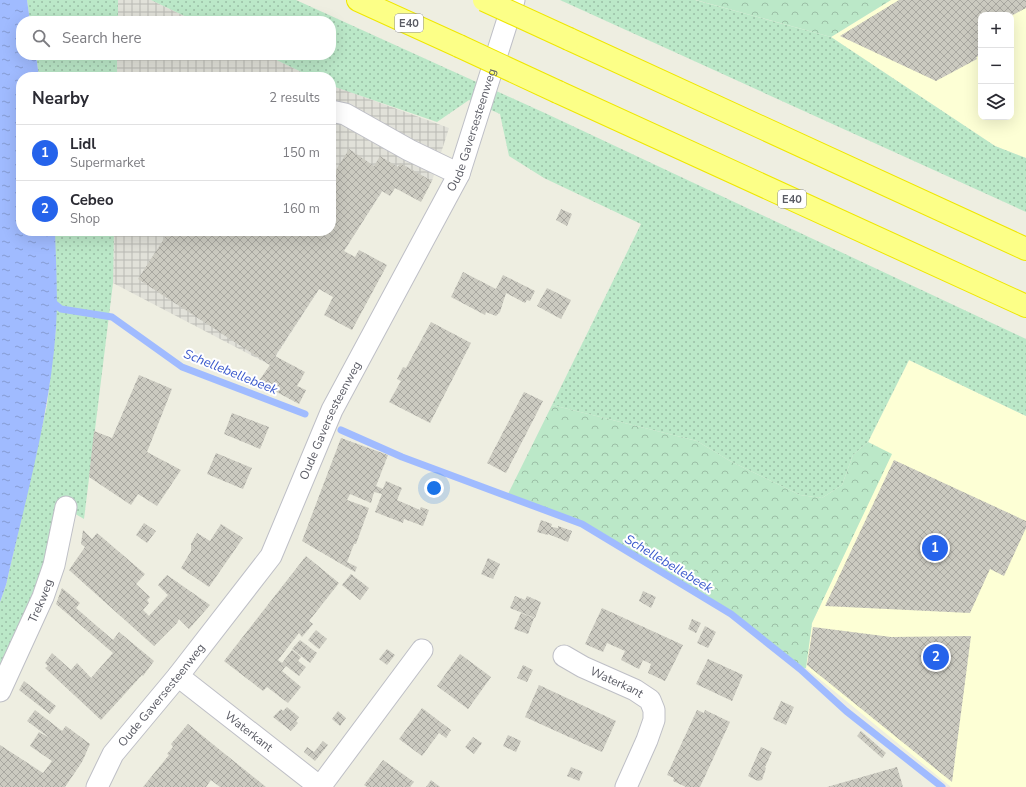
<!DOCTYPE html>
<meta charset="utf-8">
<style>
:root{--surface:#fff;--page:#f7f7f7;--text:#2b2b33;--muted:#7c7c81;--line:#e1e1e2;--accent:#2563eb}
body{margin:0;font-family:"Nunito Sans",sans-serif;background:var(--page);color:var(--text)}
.controls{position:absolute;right:12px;top:12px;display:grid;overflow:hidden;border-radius:8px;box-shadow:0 4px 16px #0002}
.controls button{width:36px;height:36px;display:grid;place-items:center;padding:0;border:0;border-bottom:1px solid var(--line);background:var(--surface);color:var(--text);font:20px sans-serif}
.you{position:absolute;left:434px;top:488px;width:14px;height:14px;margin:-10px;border:3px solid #fff;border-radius:50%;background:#1a73e8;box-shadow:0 0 0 6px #1a73e833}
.badge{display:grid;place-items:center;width:26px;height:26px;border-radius:50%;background:var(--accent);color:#fff;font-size:13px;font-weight:700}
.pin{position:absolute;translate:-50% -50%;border:2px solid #fff;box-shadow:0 1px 4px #0006}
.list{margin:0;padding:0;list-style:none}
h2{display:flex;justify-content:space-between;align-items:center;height:52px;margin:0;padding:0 16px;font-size:17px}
h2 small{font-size:13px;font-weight:400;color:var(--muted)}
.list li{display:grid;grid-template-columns:26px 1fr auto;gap:12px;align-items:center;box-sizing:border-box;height:56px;padding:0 16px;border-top:1px solid var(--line)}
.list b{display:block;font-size:15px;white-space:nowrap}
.list p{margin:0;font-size:13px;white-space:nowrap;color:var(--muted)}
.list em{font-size:13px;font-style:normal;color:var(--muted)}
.icon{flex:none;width:22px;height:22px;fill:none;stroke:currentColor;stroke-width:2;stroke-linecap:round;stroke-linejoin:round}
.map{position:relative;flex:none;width:1026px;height:787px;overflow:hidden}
.search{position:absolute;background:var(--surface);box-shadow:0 4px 16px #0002;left:16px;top:16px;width:320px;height:44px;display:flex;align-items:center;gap:10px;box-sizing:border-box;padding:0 14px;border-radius:16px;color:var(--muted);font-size:15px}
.panel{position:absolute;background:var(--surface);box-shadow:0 4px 16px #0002;left:16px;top:72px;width:320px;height:164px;border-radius:16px}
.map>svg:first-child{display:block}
.commercial{fill:#fdffd5;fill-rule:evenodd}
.industrial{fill:url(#industrial-grid)}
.grass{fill:url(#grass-dots)}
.forest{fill:url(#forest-crowns)}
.water{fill:url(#water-ripples)}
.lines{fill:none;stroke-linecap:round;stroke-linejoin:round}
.stream{stroke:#a0bbff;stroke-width:7}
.building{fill:url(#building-cross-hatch)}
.minor-casing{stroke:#bebfc6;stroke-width:23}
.highway-casing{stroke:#efe700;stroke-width:24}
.minor{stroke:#fff;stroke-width:21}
.highway{stroke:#fcff87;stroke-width:22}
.highway-bridge-casing{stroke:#efe700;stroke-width:24;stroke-linecap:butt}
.highway-bridge{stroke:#fcff87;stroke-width:22}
.labels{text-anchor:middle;stroke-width:4;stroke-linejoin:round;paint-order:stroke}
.shield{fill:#fff;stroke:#8c8c92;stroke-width:1}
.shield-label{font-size:11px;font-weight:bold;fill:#5a5b64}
.street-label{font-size:12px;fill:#5a5b64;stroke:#fff}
.water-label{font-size:13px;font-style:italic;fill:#3958cc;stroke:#fff}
</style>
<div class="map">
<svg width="1026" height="787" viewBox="0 0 1026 787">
<defs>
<pattern id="industrial-grid" width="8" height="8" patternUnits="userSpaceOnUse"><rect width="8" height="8" fill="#e1e1d9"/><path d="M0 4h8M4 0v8" fill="none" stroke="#b9b9b4"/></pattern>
<pattern id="grass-dots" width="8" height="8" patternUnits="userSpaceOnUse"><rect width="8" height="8" fill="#bbe8c8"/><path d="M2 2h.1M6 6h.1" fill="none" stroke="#9bbfa6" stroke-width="1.8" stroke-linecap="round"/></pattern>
<pattern id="forest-crowns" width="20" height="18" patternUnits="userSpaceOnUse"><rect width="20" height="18" fill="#bbe8c8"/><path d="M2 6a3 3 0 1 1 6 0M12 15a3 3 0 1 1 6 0" fill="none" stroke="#9bbfa6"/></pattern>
<pattern id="water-ripples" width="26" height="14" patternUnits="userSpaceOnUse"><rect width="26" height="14" fill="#a0bbff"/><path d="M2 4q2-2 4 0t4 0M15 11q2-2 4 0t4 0" fill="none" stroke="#859bd2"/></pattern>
<pattern id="building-cross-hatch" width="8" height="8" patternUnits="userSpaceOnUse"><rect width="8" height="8" fill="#cbcac0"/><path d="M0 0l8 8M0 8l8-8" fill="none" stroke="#a8a7a0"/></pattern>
</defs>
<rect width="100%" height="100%" fill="#eeeee1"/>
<g class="commercial">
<path d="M891 0H1026V158L995 146 831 37ZM981 15H1011V117H981Z"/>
<path d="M909 360 1026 416V787H951L806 668 812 623 891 455 868 442Z"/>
</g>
<g class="industrial">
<path d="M118 0H151L195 21H118Z"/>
<path d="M117 55H266L312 77H117Z"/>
<path d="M331 85 449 128 432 181 400 164 270 365 113 283 114 231H331Z"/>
</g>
<g class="grass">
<path d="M27 0H118V21H30Z"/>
<path d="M151 0H296L547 114 1026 339V416L909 360 868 442 853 455 842 485 822 498 800 495 730 461 697 441 552 405 641 224 544 178 509 156 500 114 469 100 437 122 338 88 331 85V77H312L266 55H331V21H195Z"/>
<path d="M560 0H695L831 37 995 146 1026 158V212Z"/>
<path d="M36 55H117V77H39Z"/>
<path d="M55 231H114L113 283 84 519 60 505 46 563 0 670V602L6 585 47 405 56 328Z"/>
</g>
<g class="forest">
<path d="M696 0H891L831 37Z"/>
<path d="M552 405 697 441 730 461 800 495 822 498 842 485 853 455 868 442 892 454 812 623 806 668 800 669 731 614 582 524 507 496Z"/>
</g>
<path class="water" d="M0 0H27L30 21H21V55H36L39 77H21V231H55C56 263 58 296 56 328 50 415 25 501 6 585L0 602Z"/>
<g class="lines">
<g class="stream">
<path d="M50 300 61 309 112 317 182 367 305 414"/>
<path d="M341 430 402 457 582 524 731 614 800 669 846 711 942 787"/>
</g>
</g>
<g class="building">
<path d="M899 0H1026V8L1011 16 981 15V55L976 57 977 59 936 81 840 36Z"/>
<path d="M349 149 374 166 380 156 398 167 400 163 432 181 421 202 395 188 390 196 382 191 344 251 355 257 359 250 387 265 352 330 324 315 333 297 319 289 275 356 305 372 297 386 306 390 299 404 258 382 270 365 138 279 169 231H331V178Z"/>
<path d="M561 209 572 214 567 226 556 220Z"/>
<path d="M463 272 496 289 503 275 535 291 530 301 527 300 525 303 506 293 500 312 496 316 486 312 485 315 451 297Z"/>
<path d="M547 288 571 300 561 319 537 306Z"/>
<path d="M431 322 471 343 430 423 389 402 401 381 397 379 403 367 406 368Z"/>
<path d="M139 375 172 389 147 452 181 470 157 506 138 494 131 505 89 477 94 431 112 438Z"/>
<path d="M524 392 543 401 506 473 487 463Z"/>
<path d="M232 413 269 427 260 449 224 434Z"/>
<path d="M341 438 388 455 376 486 383 489 386 481 402 488 397 500 420 510 421 507 429 510 423 526 404 519 403 523 375 512 382 494 374 492 371 503 350 494 347 500 369 508 356 544H354L347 562 357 567 355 572 302 541Z"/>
<path d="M216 453 252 468 243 489 207 474Z"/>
<path d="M894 460 1026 521V528L1004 576 990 569 970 613 825 606Z"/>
<path d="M541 520 552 524 551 527 558 528V526L572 531 568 542 548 534V535L537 532Z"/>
<path d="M144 523 156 531 147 543 136 535Z"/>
<path d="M221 524 243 538 209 587 181 568 191 551V544L197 533 210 541Z"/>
<path d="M83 530 92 539 97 533 145 574 136 584 150 597 147 600 149 603 143 610 149 616 168 595 158 585 167 575 210 605 189 629 179 619 177 623 154 646 69 570 85 547 81 544Z"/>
<path d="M306 556 339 583 309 621 313 624 302 637 299 633 278 660 282 663 292 650 301 657 298 661 306 667 299 676 286 666 282 671 301 687 288 703 267 687 263 691 224 661Z"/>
<path d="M488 558 500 564 493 579 481 574Z"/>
<path d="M351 574 369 588 360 600 342 585Z"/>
<path d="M62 588 80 603 76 608 113 640 119 632 154 661 143 676 142 675 101 720 45 668 48 666 45 663 52 653 71 670 77 663 91 678 113 653 56 604Z"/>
<path d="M643 591 656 597 651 608 639 601Z"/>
<path d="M515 596 525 600 527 596 541 602 535 618 510 608Z"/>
<path d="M602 608 683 645 665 681 648 673 651 664 643 660 639 669 621 660 625 651 607 643 603 652 585 644Z"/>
<path d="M521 613 534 618 528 634 514 629Z"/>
<path d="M692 619 701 623 696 633 688 629Z"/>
<path d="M705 626 716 632 708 648 697 643Z"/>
<path d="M813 627 891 637 971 636 952 782 807 665Z"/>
<path d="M316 630 327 639 319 649 308 640Z"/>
<path d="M300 640 317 653 310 663 292 649Z"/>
<path d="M387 649 395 655 387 665 379 659Z"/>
<path d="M460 654 491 677 468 709 437 686Z"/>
<path d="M708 659 743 675 732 701 696 684Z"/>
<path d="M523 665 533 670 527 682 517 678Z"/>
<path d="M24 681 56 706 50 714 19 690Z"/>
<path d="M539 685 616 721 602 752 525 717Z"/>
<path d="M781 701 794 707 786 725 773 719Z"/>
<path d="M287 707 299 717 296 721 298 723 291 731 273 717 281 709 283 711Z"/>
<path d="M422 708 451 730 446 738 439 733 422 756 399 739Z"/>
<path d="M35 710 62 731 66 726 90 744 82 762 65 787H0V745L43 773 52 761 30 746 39 732 50 738 27 721Z"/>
<path d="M697 710 704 713 705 710 730 722 700 787H686L673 781 674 778 667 775Z"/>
<path d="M338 711 346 718 340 726 332 719Z"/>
<path d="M188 724 220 750 266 787H220L211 780 206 787H143L169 755 167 754 173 747 171 744Z"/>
<path d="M861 731 886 753 882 758 857 736Z"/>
<path d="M508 735 521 741 516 752 503 746Z"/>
<path d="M473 737 482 743 474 754 465 747Z"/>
<path d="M323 741 328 745 315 761 304 752 307 747 314 752Z"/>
<path d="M761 747 772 752 765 767 766 768 762 780 758 781 748 776Z"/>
<path d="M383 760 414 782 410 787H367L364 785Z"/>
<path d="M571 767 583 772 579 781 567 776Z"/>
<path d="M897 767 903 787H827Z"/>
<path d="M431 780 440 787H426Z"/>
</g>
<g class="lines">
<defs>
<g id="minor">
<path d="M331 111 345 114 409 150 459 174"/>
<path id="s1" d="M564 656 583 667 635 690 650 700 654 710V720L647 740 626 787"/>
<path id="s2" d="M178 676 320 787"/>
<path id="s3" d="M0 691 43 597 54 565 66 507"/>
<path id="s4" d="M97 787 113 754 178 676 271 556 332 410 459 174 514 0"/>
<path d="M320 787 422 650"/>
</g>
<g id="highway">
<path d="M358 0 459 46"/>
<path d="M569 39 1026 249"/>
<path d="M558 92 1026 306"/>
</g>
</defs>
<use href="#minor" class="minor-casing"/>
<use href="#highway" class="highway-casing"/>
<use href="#minor" class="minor"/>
<use href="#highway" class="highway"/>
<defs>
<g id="highway-bridge">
<path d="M484 0 569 39"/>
<path d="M459 46 558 92"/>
</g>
</defs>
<use href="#highway-bridge" class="highway-bridge-casing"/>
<use href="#highway-bridge" class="highway-bridge"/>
</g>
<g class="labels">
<g class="shield">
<rect x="395" y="14" width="28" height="18" rx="3"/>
<rect x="778" y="190" width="28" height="18" rx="3"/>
</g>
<g class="shield-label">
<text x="409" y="27">E40</text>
<text x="792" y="203">E40</text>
</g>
<g class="street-label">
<text dy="4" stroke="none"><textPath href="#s4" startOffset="762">Oude Gaversesteenweg</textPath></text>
<text dy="4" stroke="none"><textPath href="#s4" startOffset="438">Oude Gaversesteenweg</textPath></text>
<text dy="4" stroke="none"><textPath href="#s3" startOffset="99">Trekweg</textPath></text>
<text dy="4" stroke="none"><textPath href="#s1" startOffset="59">Waterkant</textPath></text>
<text dy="4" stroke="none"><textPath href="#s4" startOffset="113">Oude Gaversesteenweg</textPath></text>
<text dy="4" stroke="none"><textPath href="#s2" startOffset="90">Waterkant</textPath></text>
</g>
<g class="water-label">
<text transform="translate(231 371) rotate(22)" y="5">Schellebellebeek</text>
<text transform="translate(669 563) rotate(31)" y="5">Schellebellebeek</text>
</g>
</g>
</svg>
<div class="controls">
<button>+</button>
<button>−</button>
<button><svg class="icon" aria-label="layers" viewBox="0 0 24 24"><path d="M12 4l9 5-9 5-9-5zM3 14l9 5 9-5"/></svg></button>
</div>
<div class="you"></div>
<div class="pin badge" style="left:935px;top:548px">1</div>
<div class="pin badge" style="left:936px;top:657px">2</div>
<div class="search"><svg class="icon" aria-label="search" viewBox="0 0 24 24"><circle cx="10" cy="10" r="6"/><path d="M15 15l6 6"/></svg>Search here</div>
<section class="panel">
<h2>Nearby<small>2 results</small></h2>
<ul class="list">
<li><span class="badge">1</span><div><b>Lidl</b><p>Supermarket</p></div><em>150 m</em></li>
<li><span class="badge">2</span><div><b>Cebeo</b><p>Shop</p></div><em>160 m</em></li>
</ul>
</section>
</div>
